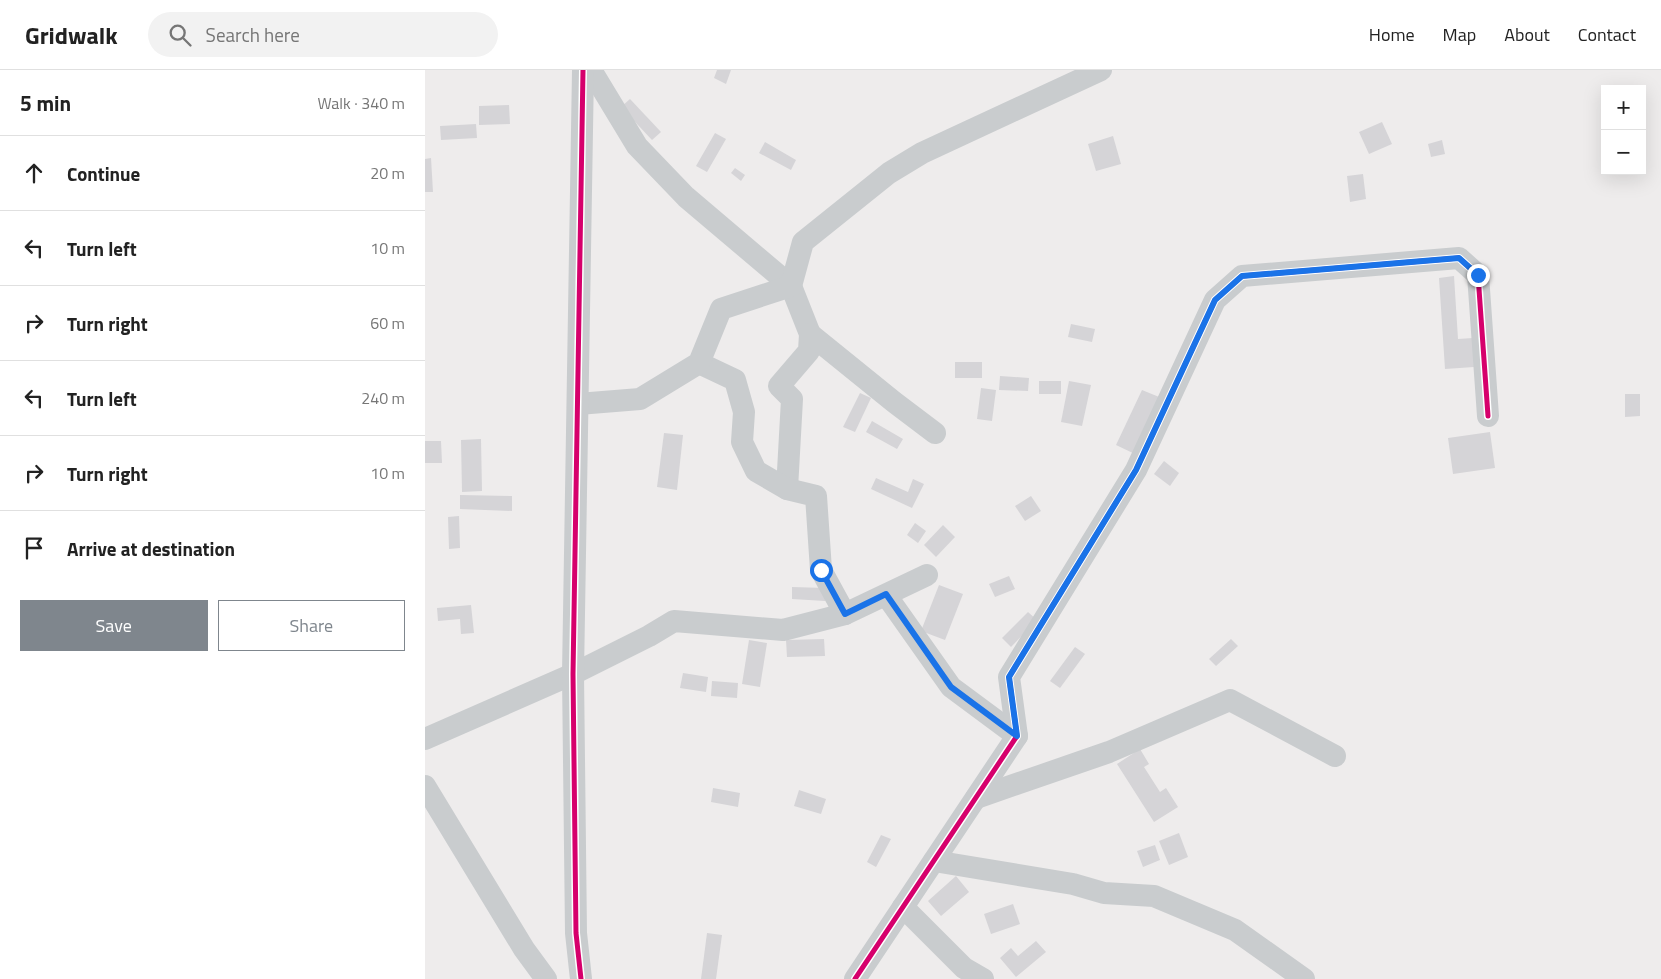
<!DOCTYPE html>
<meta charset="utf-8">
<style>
:root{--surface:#fff;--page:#f2f2f2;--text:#222;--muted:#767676;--line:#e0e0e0;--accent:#7f868d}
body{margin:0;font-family:"Titillium Web",sans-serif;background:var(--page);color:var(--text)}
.controls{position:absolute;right:15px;top:15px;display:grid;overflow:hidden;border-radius:0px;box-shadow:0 5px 20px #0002}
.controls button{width:45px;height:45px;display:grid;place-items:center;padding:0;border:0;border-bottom:1px solid var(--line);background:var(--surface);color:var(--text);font:25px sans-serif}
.stop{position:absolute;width:15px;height:15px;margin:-11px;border:4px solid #1a73e8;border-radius:50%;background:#fff}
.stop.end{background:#1a73e8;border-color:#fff;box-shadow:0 1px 5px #0008}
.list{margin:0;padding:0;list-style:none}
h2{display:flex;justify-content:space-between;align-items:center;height:65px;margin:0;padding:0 20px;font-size:21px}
h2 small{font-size:16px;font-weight:400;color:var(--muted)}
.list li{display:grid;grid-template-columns:32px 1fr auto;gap:15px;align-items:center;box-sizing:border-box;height:75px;padding:0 20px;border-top:1px solid var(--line)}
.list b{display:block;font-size:19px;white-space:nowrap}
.list em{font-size:16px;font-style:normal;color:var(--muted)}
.actions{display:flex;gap:10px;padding:15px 20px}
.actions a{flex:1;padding:11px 0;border:1px solid var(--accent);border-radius:0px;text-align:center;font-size:18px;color:var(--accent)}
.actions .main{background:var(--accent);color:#fff}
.icon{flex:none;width:28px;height:28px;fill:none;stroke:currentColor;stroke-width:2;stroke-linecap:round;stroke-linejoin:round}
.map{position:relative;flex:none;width:1236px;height:909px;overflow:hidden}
header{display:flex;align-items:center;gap:30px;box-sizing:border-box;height:70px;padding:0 25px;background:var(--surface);border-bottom:1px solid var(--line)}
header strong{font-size:24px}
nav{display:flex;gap:28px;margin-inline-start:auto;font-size:18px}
.search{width:350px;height:45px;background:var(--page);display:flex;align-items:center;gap:12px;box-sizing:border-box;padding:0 18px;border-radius:28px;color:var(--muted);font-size:19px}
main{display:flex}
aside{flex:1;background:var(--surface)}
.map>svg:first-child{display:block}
.building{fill:#d5d4d7}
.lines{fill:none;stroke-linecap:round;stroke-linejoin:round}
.street{stroke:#c9ccce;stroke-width:22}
.cycleway-casing{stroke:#fff;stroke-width:8}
.cycleway{stroke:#d6006c;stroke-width:5}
.route{stroke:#1a73e8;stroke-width:6}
</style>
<header>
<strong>Gridwalk</strong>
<div class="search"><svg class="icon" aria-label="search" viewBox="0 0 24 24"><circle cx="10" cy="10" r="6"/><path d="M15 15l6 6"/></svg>Search here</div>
<nav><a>Home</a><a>Map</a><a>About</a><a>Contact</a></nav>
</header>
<main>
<aside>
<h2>5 min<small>Walk · 340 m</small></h2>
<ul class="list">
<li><svg class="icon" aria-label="ahead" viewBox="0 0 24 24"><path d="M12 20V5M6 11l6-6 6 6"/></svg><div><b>Continue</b></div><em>20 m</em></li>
<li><svg class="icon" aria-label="left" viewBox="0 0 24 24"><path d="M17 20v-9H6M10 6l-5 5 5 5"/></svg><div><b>Turn left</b></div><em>10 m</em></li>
<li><svg class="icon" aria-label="right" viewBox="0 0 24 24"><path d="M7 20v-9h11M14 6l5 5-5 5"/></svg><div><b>Turn right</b></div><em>60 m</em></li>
<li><svg class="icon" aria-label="left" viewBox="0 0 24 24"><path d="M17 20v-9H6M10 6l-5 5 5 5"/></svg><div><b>Turn left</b></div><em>240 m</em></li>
<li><svg class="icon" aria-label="right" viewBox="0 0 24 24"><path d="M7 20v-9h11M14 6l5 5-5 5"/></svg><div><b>Turn right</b></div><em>10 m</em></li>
<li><svg class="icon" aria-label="arrive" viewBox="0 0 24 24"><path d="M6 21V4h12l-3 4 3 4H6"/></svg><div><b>Arrive at destination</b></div></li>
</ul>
<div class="actions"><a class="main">Save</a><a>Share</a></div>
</aside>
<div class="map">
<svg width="1236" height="909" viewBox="0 0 1236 909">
<rect width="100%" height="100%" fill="#eeecec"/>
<g class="building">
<path d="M292 0H306L301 14 289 8Z"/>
<path d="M205 29 236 62 227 70 196 37Z"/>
<path d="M84 35 85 54 54 55V36Z"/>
<path d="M957 52 967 74 944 84 934 62Z"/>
<path d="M51 54 52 68 16 70 15 56Z"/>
<path d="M290 63 301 69 282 102 271 96Z"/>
<path d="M688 66 696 94 671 101 663 74Z"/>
<path d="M1017 70 1020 84 1006 87 1003 74Z"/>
<path d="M340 72 371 90 366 100 334 83Z"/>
<path d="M6 88 8 122H0V89Z"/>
<path d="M310 98 320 105 316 111 306 103Z"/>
<path d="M938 104 941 129 925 132 922 106Z"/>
<path d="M1029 206 1033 269 1048 268 1049 297 1020 299 1014 208Z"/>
<path d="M646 254 670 259 667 272 643 267Z"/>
<rect x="530" y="292" width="27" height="16"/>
<path d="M575 306 604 308 603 321 574 320Z"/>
<rect x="614" y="311" width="22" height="13"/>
<path d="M644 311 666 315 657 356 636 352Z"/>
<path d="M556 318 571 320 567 351 552 349Z"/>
<path d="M717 320 739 329 712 385 691 375Z"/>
<path d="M435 323 446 328 430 362 418 357Z"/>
<path d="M1200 324H1215V346L1200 347Z"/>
<path d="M447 351 478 369 472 379 441 362Z"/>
<path d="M1065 362 1070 398 1028 404 1023 368Z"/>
<path d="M239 363 258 365 252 420 232 417Z"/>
<path d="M56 369 57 421 37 422 36 370Z"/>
<path d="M0 371H16L17 393H0Z"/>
<path d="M739 391 754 403 745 416 729 404Z"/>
<path d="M451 408 483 422 488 409 499 414 487 438 446 419Z"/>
<path d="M35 425 87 426V441L35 439Z"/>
<path d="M606 426 616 441 600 451 590 436Z"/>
<path d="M34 446 35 478 24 479 23 447Z"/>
<path d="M490 453 501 461 493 473 482 465Z"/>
<path d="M518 455 530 467 511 487 499 475Z"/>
<path d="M584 506 590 519 570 527 564 514Z"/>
<path d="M514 515 538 524 520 570 496 561Z"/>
<path d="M367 517 400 518V531L367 529Z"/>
<path d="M46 535 49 563 36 564 35 549 13 551 12 538Z"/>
<path d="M603 542 612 550 586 577 577 568Z"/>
<path d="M399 569 400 586 362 587 361 570Z"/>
<path d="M806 569 813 576 791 596 784 589Z"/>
<path d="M324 570 342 573 335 617 317 614Z"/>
<path d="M650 577 660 584 635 618 625 611Z"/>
<path d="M258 603 283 607 281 622 255 618Z"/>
<path d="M287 611 313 613 312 628 286 626Z"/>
<path d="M715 679 724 694 719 697 735 722 741 718 753 737 729 752 692 694Z"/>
<path d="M288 718 315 723 313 737 286 732Z"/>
<path d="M374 720 401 729 396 744 369 736Z"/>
<path d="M754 763 763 787 744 795 734 771Z"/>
<path d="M456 765 466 769 451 797 442 792Z"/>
<path d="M730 775 735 790 718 797 712 781Z"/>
<path d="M531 806 544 822 516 846 503 831Z"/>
<path d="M588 834 595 854 566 864 559 844Z"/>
<path d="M282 863 297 865 291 909H276Z"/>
<path d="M611 871 621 882 591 907 575 888 586 878 593 886Z"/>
</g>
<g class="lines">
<g class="street">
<path d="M166 0 212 76 261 127 366 216 385 264 384 281 354 316 367 329 362 419"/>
<path d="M385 264 469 332 510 363"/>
<path d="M274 293 310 310 319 342 317 372 331 401 362 419 391 426 396 500 420 544"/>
<path d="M153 334 215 329 274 293 296 239 366 216 378 172 464 103 497 83 676 0"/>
<path d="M461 525 526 617 592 666"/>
<path d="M0 669 148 604 224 566 249 551 358 560 420 544 502 505"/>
<path d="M0 716 99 879 121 909"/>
<path d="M551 728 684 682 805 630 910 686"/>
<path d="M509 791 648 814 679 823 729 826 810 860 879 909"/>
<path d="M478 837 539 898 558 909"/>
<path d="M156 909 151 863 148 604 158 0"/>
<path d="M430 909 592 666 584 607 711 400 790 230 817 206 1034 188 1053 205 1063 346"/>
</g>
<defs>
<g id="cycleway">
<path d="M156 909 151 863 148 604 158 0"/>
<path d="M430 909 592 666 584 607 711 400 790 230 817 206 1034 188 1053 205 1063 346"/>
</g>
</defs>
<use href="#cycleway" class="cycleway-casing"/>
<use href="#cycleway" class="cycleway"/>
</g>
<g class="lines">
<path class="route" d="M396 500 420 544 461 524 526 617 592 666 584 607 711 400 790 230 817 206 1034 188 1053 205"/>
</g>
</svg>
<div class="controls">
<button>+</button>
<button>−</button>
</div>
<div class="stop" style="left:396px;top:500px"></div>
<div class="stop end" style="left:1053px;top:205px"></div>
</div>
</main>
